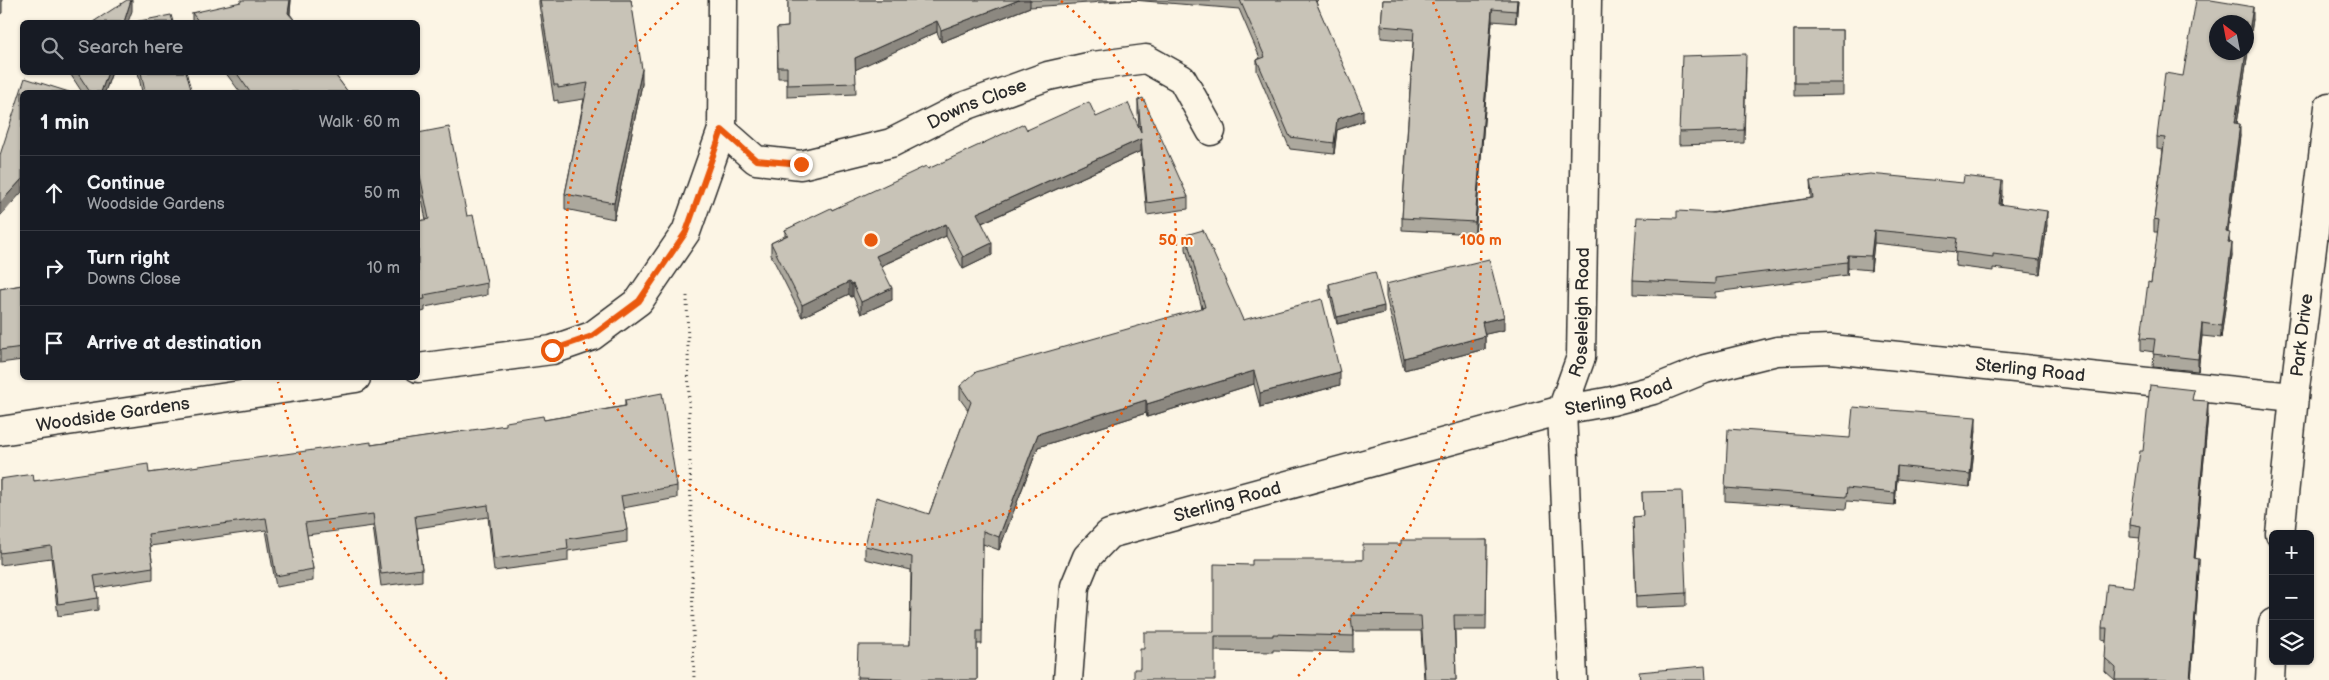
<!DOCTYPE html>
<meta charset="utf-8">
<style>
:root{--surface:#171b24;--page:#20242c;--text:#f1f3f6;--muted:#9ea1a6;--line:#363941}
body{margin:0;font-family:"Balsamiq Sans",sans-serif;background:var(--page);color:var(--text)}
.controls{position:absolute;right:15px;bottom:15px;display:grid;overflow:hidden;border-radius:8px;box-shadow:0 1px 4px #0004}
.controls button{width:45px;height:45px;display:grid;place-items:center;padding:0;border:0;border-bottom:1px solid var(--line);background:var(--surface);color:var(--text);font:25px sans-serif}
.compass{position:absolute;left:2209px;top:15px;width:45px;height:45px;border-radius:50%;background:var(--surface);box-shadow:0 1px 4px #0004;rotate:328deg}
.stop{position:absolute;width:15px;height:15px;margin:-11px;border:4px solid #ea580c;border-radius:50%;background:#fff}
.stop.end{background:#ea580c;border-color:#fff;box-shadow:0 1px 5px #0008}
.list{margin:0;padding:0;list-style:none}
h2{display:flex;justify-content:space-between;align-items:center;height:65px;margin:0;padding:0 20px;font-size:21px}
h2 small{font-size:16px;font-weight:400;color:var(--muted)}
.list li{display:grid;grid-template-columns:32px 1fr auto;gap:15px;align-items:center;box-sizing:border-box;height:75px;padding:0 20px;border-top:1px solid var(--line)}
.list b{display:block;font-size:19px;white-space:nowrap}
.list p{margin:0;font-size:16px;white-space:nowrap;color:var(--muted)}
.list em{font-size:16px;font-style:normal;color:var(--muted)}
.icon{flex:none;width:28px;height:28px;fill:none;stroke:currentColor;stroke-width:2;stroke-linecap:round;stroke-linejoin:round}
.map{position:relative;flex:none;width:2329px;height:680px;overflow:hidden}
.search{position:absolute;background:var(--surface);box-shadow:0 1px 4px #0004;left:20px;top:20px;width:400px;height:55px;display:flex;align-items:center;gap:12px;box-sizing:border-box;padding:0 18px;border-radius:8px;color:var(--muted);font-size:19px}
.panel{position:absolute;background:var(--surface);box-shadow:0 1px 4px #0004;left:20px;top:90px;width:400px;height:290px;border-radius:8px}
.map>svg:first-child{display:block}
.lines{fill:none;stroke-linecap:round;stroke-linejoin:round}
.street-casing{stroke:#2b2b2b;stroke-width:31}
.path{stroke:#2b2b2b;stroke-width:3;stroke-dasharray:1 4;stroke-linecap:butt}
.street{stroke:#fcf5e5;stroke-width:28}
.wall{fill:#aca89d;stroke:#2b2b2b}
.shaded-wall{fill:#8c8880;stroke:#2b2b2b}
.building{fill:#c8c3b7;stroke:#2b2b2b}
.route{stroke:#ea580c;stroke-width:6}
.ring{fill:none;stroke:#e8590c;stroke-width:2.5;stroke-dasharray:2.5 5}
.labels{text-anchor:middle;stroke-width:4;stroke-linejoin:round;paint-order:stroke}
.street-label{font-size:18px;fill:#2b2b2b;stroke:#fcf5e5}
.centre{fill:#e8590c;stroke:#fcf5e5;stroke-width:2.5}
.ring-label{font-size:15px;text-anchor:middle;font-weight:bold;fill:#e8590c;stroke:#fcf5e5;stroke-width:4;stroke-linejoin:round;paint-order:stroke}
</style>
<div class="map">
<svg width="2329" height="680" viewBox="0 0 2329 680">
<rect width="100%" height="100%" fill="#fcf5e5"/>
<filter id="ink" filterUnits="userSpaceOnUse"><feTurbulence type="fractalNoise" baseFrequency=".02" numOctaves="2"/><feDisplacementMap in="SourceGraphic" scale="10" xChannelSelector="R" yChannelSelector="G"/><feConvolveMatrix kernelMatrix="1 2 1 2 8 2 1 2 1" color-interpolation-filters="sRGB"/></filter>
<g filter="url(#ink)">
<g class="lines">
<defs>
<g id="street">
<path id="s1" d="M722 130 756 160 801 165 891 143 962 107 1048 76 1093 66 1146 59 1182 79 1211 131"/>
<path d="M418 368 552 350 592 336 639 301 686 232 722 130 723 0"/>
<path id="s2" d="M0 431 356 378"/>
<path id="s3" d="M2280 534 2294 397 2329 107"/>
<path id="s4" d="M1068 680 1075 586 1087 557 1109 534 1562 410 1612 401 1653 390 1705 369 1777 351 1831 349 2294 397"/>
<path id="s5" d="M1573 680 1562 410 1581 357 1587 0"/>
<path d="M2270 680 2273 623"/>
</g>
</defs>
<use href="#street" class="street-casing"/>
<path class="path" d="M687 296 694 680"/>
<use href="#street" class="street"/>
</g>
<g class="wall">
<path d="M0 0H2V13L0 14Z"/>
<path d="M291 0 290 14 296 22H192V13Z"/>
<path d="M539 0H631L642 84 614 219 565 209V194L584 99 558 103V100L554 101 539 4Z"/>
<path d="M788 0H1318L1316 2 1363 121 1337 130 1334 154 1290 149 1257 71V60L1260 58 1239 9 1133 0 1030 7 941 42 937 32 855 69 856 94 787 97V78H778L777 28 788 27Z"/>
<path d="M1383 0H1518L1516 23 1492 21 1475 234 1402 230V218L1413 41 1381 38V26Z"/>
<path d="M2253 19 2237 124 2240 136 2228 232 2232 256 2221 338 2202 336 2198 371 2153 367 2154 352 2141 350V338L2151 283 2158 232H2154V219L2163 150 2157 149V137L2183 76Z"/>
<path d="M1794 30H1843V95L1794 96Z"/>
<path d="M1746 67 1744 143 1679 145V132Z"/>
<path d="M69 72H112L105 92H82Z"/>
<path d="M138 72H186L191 92H142Z"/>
<path d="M225 72H333L348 92H240Z"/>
<path d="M1138 100 1188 197V209L1147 215 1141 151 982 223 992 255 963 269 946 236 881 266 892 300 861 314 853 296 851 297 849 294 802 317 771 255V243L785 236V230L928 169 1027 130 1096 117 1139 129 1138 112Z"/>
<path d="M418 133 467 216 487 283V295L425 307V311L418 313V221L426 220 418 178Z"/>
<path d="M1810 181 2002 195 2001 205 2047 225 2040 274 1993 268V271L1955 266 1956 252 1874 243 1871 270 1848 268 1847 275 1715 292V298L1633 294V280L1677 218 1811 198Z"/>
<path d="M1186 235 1243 320 1340 385 1260 407 1254 384 1147 417 1146 413 1038 447 999 550 983 544 982 644H977V680H857V677L910 645 911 570 865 559V546L929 514 968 410 960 399V386L1202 308 1186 249Z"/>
<path d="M1329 284 1384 313 1337 324 1329 291Z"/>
<path d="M1386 284 1504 330 1485 334V349L1404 370 1386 297Z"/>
<path d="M22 285V360L0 363V289Z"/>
<path d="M625 400 677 486V498L623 508 627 530V542L568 551V561L494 571 488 517 417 528 422 569V581L381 586 373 526 307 535 313 569V581L276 587 266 530 150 546 153 567V579L96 588 98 598V610L58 616 51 558 0 565V479L34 481 149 473 371 445 544 420 625 406Z"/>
<path d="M2194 400 2208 414 2195 558 2199 571 2191 680H2115L2105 671 2106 641 2102 640V628L2134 587 2140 538 2130 537V524L2143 451Z"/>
<path d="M1976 430 1970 487 1897 479 1895 505 1847 501 1846 509 1725 501V488L1850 438Z"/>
<path d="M1642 492 1686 593V606L1636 608 1633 517 1643 516Z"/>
<path d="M1487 540 1486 630H1455L1456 680H1424L1421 631H1353V652L1273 650V652L1215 651 1140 669 1144 649 1214 632 1252 565 1363 560 1401 544Z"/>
</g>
<g class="shaded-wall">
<path d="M131 0H132V11L128 22H124Z"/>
<path d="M290 0H291L289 22 288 13Z"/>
<path d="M1019 0H1030V7L941 42V30Z"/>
<path d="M1517 0H1518L1516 23V11Z"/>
<path d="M2253 7V19L2235 136V123Z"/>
<path d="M1492 9V21L1475 234V222Z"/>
<path d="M937 21V32L855 70V58Z"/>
<path d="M642 69V84L614 219V203Z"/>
<path d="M108 72H112L105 92H101Z"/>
<path d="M191 89V92H172Z"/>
<path d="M1363 110V121L1337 130 1334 154V143L1337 119Z"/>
<path d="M2240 124V136L2226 245V232Z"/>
<path d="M1141 139V151L977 225V213Z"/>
<path d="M22 179V192L0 216V203Z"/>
<path d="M2002 181V195L1999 218V204Z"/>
<path d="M2047 211V225L2040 274V260Z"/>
<path d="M946 224V236L876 268V256Z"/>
<path d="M1874 230V243L1871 270V256Z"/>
<path d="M992 243V255L963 269V257Z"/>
<path d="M2232 243V256L2221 338V326Z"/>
<path d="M1848 255V268L1847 275V262Z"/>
<path d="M849 282V294L802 317V305Z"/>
<path d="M853 284V296L851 297V285Z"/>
<path d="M892 288V300L861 314V302Z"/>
<path d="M1384 306V313L1337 324V317Z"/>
<path d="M1504 317V330L1482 335V322Z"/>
<path d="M2202 323V336L2198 371V359Z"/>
<path d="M1485 336V349L1404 370V358Z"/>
<path d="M1254 371V384L1147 417V404Z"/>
<path d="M1340 372V385L1260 407V393Z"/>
<path d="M1146 400V413L1038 447 999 550V537L1038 434Z"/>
<path d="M2208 401V414L2194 571V558Z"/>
<path d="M1976 417V430L1970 487V474Z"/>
<path d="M1897 466V479L1895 505V493Z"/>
<path d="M2199 559V571L2191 680H2190Z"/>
</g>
<g class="building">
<path d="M127 0H131L124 22H93Z"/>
<path d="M241 0H290L288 13 296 22H199L192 13 241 2Z"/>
<path d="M540 0H631L642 69 614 203 565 194 588 83 558 88V85H554Z"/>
<path d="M788 0H1019L941 30 937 21 855 58 856 83 787 85V67H778L777 28 788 27Z"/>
<path d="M1240 0H1315L1363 110 1337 119 1334 143 1290 137 1257 60 1265 57Z"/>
<path d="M1383 0H1517L1516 11 1492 9 1475 222 1402 218 1414 29 1381 26Z"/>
<path d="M2196 0H2211L2253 7 2246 49V22H2216V52H2246L2235 123 2240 124 2226 232 2230 233 2228 242 2232 243 2221 326 2202 323 2198 359 2153 354 2155 339 2141 338 2148 282 2151 283 2159 220 2154 219 2165 138 2157 137 2165 73 2183 76Z"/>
<path d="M171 15 173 22H134Z"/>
<rect x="1794" y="30" width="49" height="53"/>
<path d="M1746 54 1744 130 1679 132 1682 56Z"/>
<path d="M77 72H108L101 92H90Z"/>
<path d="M141 72H186L191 89 172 92H145Z"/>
<path d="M236 72H333L348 92H250Z"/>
<path d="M25 78 69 92H22V179L0 203V155Z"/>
<path d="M1143 98 1188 197 1147 203 1141 139 977 213 992 243 963 257 946 224 876 256 892 288 861 302 853 284 851 285 849 282 802 305 771 243 788 235 785 230 831 208 832 210 926 166 928 169 1024 124 1027 130 1089 102 1096 117 1128 103 1141 132 1138 100Z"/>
<path d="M449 127 467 216 473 215 487 283 424 295 425 299 418 300V221L429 219 418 166V133Z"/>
<path d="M1870 174 1963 183 1964 176 2002 181 1999 204 2047 211 2040 260 1993 254V257L1955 252 1957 238 1874 230 1871 256 1848 255 1847 262 1715 278V284L1633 280 1637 217 1677 218V211L1713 213 1813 198 1810 181Z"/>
<path d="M1203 230 1243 320 1322 299 1340 372 1260 393 1254 371 1147 404 1146 400 1038 434 999 537 983 531 982 631H977V680H892V678L857 677 858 645H910L912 557 865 546 876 497 929 514 971 402 960 386 976 372 1205 307 1186 235Z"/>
<path d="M1489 259 1504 317 1482 322 1485 336 1404 358 1386 284Z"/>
<path d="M1375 272 1384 306 1337 317 1329 284Z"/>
<path d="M22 285V347L0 350V289Z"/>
<path d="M2150 385 2194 390 2192 400 2208 401 2194 558 2199 559 2190 680H2115L2116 668 2105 658 2107 628H2102L2107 584 2134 587 2141 526 2130 524 2140 451H2143Z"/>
<path d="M662 393 677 486 621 496 627 530 567 539 568 549 494 559 488 505 415 516 422 569 381 574 373 514 305 523 313 569 276 576 266 518 148 534 153 567 94 576 98 598 58 604 51 546 0 553V479L33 474 34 481 148 464 149 473 371 442V445L506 425V422L543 416 544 420 626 406 625 400Z"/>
<path d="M1853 407 1976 417 1970 474 1897 466 1895 493 1847 488 1846 497 1725 488 1728 429 1850 438Z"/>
<path d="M1682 491 1686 593 1636 596 1633 517 1643 516 1642 492Z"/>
<path d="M1401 540H1487L1486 615H1454L1456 680H1425L1421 616 1351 615 1353 636 1273 634V636H1215V680H1134V669H1140V649H1144V632H1214V564L1252 565V560H1363V544H1401Z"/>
<path d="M1705 666 1706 680H1640L1639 672Z"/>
</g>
</g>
<g class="lines" filter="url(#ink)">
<path class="route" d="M552 350 592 336 639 301 686 232 722 130 756 160 801 164"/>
</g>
<g class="ring">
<path d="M1061 1A305 305 0 1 1 681 1"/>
<path d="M447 679A610 610 0 0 1 278 382M1433 2A610 610 0 0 1 1295 679"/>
</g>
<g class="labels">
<g class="street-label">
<text dy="6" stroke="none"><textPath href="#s1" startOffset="278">Downs Close</textPath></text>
<text dy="6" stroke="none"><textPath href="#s5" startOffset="371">Roseleigh Road</textPath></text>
<text dy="6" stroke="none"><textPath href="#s3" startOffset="200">Park Drive</textPath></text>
<text dy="6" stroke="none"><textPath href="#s4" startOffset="1105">Sterling Road</textPath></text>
<text dy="6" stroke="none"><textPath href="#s4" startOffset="685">Sterling Road</textPath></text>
<text dy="6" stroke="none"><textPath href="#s2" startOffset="114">Woodside Gardens</textPath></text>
<text dy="6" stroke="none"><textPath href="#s4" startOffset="280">Sterling Road</textPath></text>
</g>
</g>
<circle cx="871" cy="240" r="8" class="centre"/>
<g class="ring-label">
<text x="1176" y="245">50 m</text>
<text x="1481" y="245">100 m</text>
</g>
</svg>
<div class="controls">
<button>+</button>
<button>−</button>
<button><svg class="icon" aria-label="layers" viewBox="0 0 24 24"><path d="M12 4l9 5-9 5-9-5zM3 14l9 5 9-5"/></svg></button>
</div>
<svg class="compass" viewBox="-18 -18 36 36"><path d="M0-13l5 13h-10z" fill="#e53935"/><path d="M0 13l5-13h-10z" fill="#9ea1a6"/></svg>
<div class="stop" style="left:552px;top:350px"></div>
<div class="stop end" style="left:801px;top:164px"></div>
<div class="search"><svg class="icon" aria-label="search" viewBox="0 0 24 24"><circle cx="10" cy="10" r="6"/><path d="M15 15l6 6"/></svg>Search here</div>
<section class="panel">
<h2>1 min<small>Walk · 60 m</small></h2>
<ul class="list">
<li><svg class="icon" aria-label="ahead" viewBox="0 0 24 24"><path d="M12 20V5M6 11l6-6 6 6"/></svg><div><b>Continue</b><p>Woodside Gardens</p></div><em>50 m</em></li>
<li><svg class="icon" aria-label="right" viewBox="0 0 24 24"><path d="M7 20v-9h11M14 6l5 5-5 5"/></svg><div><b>Turn right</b><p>Downs Close</p></div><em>10 m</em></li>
<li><svg class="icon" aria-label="arrive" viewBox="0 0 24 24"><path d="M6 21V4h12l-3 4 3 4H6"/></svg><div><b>Arrive at destination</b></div></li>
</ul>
</section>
</div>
